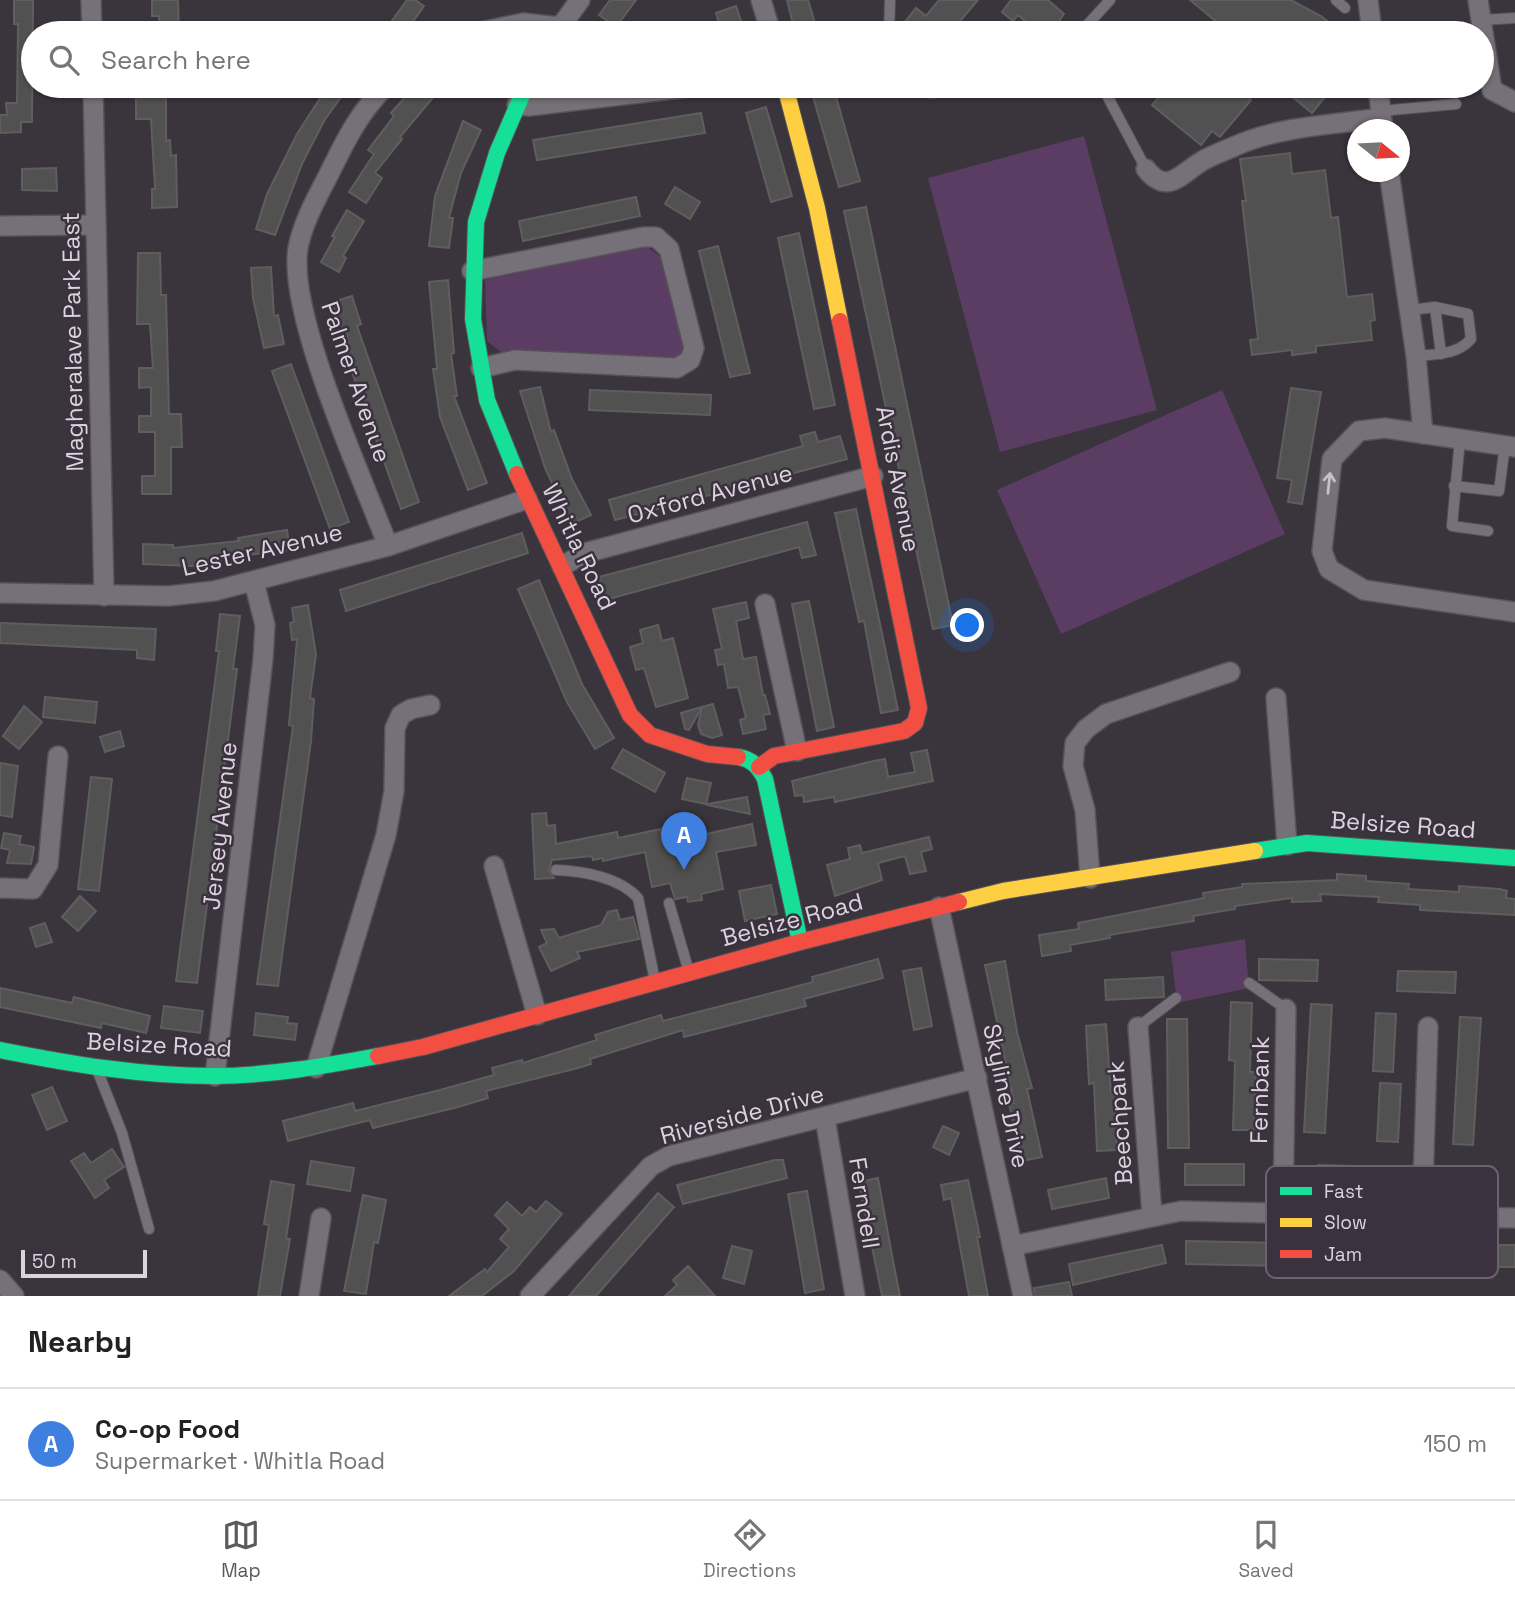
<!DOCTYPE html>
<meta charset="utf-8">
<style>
:root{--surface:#fff;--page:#f2f2f2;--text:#222;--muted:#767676;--line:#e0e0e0;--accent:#5c595c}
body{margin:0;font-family:"Space Grotesk",sans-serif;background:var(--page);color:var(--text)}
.compass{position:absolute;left:1347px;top:119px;width:63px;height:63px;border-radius:50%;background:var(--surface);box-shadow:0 2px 5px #0004;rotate:108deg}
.scale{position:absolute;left:21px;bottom:18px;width:126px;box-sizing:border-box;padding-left:7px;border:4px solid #dad4dc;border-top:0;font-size:19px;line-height:24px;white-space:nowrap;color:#dad4dc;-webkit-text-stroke:5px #3c313f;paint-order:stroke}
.you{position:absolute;left:968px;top:626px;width:24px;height:24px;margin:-18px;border:5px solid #fff;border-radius:50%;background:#1a73e8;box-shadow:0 0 0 10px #1a73e833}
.badge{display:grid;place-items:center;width:46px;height:46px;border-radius:50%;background:var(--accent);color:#fff;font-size:23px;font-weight:700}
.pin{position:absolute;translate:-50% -58px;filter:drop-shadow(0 2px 4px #0008)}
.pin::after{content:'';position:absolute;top:37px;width:24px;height:21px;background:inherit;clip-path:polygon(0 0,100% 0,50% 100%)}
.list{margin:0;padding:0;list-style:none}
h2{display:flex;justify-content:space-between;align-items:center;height:91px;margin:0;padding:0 28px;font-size:30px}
h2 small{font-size:23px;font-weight:400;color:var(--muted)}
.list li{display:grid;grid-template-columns:46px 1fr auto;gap:21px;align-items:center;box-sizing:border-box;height:112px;padding:0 28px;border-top:2px solid var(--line)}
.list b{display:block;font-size:26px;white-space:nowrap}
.list p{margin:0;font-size:23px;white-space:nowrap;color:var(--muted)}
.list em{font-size:23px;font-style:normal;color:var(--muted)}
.icon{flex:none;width:38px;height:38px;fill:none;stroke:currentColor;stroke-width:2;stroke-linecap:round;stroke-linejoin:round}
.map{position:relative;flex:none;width:1515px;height:1296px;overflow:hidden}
.search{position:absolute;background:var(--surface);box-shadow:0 2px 5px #0004;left:21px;right:21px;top:21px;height:77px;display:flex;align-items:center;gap:18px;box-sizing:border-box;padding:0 24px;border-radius:38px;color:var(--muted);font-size:26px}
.sheet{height:203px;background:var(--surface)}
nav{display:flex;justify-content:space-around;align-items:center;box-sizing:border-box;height:98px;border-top:2px solid var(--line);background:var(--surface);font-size:19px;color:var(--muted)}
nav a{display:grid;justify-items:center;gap:4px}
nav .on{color:var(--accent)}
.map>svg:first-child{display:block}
.green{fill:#5b3d64}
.building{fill:#515152;stroke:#5e5e5f;stroke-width:2}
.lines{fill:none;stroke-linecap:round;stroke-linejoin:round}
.lane-casing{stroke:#565258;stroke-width:12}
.street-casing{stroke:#565258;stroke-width:22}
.fast-casing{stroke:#565258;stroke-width:18}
.slow-casing{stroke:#565258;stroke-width:18}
.jam-casing{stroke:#565258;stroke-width:18}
.lane{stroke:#767178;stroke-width:10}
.street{stroke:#767178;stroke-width:19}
.fast{stroke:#16e098;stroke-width:16}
.slow{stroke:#ffcf43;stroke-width:16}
.jam{stroke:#f24e42;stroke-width:16}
.oneway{stroke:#c6c0c8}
.labels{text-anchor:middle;stroke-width:5;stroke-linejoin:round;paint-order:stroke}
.street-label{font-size:24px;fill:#dad4dc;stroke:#3c313f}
.key{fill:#3c313f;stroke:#6b626e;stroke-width:2}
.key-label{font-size:19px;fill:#dad4dc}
</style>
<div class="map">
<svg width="1515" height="1296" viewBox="0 0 1515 1296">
<rect width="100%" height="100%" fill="#3a343c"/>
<g class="green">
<path d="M1084 136 1157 410 1000 452 928 178Z"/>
<path d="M645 245 662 258 685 344 680 359 507 357 487 341 485 280Z"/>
<path d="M1222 390 1285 534 1061 634 997 490Z"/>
<path d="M1245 939 1249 988 1177 1003 1171 952Z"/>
</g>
<g class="building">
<path d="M14 0H33L32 122H21V132L0 133V115H7L6 103H17L18 24H14Z"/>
<path d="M152 0H178L179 33H159V16H152Z"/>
<path d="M407 0H415L424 6 405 33H383Z"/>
<path d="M610 0H636L616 27 599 15Z"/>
<path d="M787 0H808L818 33H795Z"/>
<path d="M939 0H978L950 33H896L916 8 926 16Z"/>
<path d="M1011 0H1048L1064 14 1051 33H1039L1018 15 1013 21 1002 12Z"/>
<path d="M1190 0H1291L1321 16 1342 33H1230Z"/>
<path d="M736 6 745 33H722L716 13Z"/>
<path d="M328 86H349L324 121 302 164 275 235 256 229 267 194 297 134Z"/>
<path d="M421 86 436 94 400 137 402 139 375 173 382 178 366 203 349 192 374 154 368 150 394 116 391 113 413 88 417 92Z"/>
<path d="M810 86H833L860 181 839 187Z"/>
<path d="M1168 86H1250L1244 94 1251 100 1220 137 1212 131 1201 145 1152 105Z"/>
<path d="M1279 86H1334L1312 113Z"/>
<path d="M136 93H166V141L170 140 171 156 176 155 177 207 152 208V189H155L151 119H136Z"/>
<path d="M766 107 792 196 771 202 746 113Z"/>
<path d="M701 113 705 133 537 160 533 140Z"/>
<path d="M463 121 481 130 461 173 449 218H453L449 248 429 246 435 196Z"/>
<path d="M1290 153 1292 174 1325 170 1331 218 1338 217 1347 297 1372 294 1375 320 1370 321 1372 340 1316 346V352L1292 355V350L1252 355 1250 340 1258 339 1242 201H1246L1240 159Z"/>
<path d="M56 168 57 191 22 190V169Z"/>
<path d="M675 187 700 202 690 219 665 204Z"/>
<path d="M636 197 640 216 523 241 519 221Z"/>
<path d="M866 207 953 625 933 629 844 211Z"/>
<path d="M347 210 364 221 343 256 346 258 339 272 321 262 335 237 332 236Z"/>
<path d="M799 233 835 405 814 409 778 238Z"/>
<path d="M718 246 750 373 730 377 699 251Z"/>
<path d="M138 253H160L161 295H166L169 414H181L182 447H171V494H142V476H155V432H139V416H151V387L139 388V368H153L150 324H137Z"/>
<path d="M271 267 274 316 278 315 284 344 264 348 253 298 251 268Z"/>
<path d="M448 280 454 353 451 354 457 396H454L487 483 468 490 440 417 433 369H437L429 282Z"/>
<path d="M352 296 361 324 357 326 419 502 401 509 344 350 349 343 346 332 342 333 333 302Z"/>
<path d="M291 364 349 522 330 529 272 371Z"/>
<path d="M540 387 551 432 554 430 572 479 591 515 571 524 545 468 520 391Z"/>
<path d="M1291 388 1321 392 1302 504 1288 502 1292 480 1277 478Z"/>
<path d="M590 390 711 395 710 415 589 410Z"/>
<path d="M815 432 818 442 840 436 847 459 615 520 609 500 803 446 800 436Z"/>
<path d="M856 509 898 710 881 713 864 621 859 622 835 513Z"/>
<path d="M807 522 816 555 802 558 799 547 605 600 599 577Z"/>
<path d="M287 530 290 550 221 558V563L192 566 143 564V544L173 545V548L239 541 238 538Z"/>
<path d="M522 533 528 553 346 611 340 590Z"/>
<path d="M539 580 582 684 614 738 595 749 567 702 518 589Z"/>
<path d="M809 601 834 727 817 731 792 604Z"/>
<path d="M746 602 749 618 736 621 743 659 756 657 763 695H765L770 714 763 715 766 729 743 734 740 720 746 718 738 687 728 688 724 664 718 665 715 650 722 649 713 609Z"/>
<path d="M308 605 316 654 310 698 314 699 311 741 278 986 257 984 293 726 289 725 297 639 292 640 290 623 294 622 292 608Z"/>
<path d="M220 614 240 616 233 669H237L197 983 176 981 219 651H216Z"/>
<path d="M0 623 156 629 154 660 137 658V650L0 643Z"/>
<path d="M658 625 662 641 673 638 688 698 656 707 644 668 636 670 630 647 643 643 640 630Z"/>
<path d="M45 697 97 702 95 723 43 717Z"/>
<path d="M713 704 722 735 712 738 701 734 698 725 702 707Z"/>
<path d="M24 706 42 722 19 749 3 736Z"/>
<path d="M702 707 689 730 685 729 681 713Z"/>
<path d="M120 731 124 746 105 752 100 737Z"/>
<path d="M623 749 665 773 655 792 612 768Z"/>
<path d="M927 750 933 781 835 802 834 797 804 802 803 795 795 796 792 781 869 762 885 759 888 777 915 772 911 753Z"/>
<path d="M0 763 18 766 12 817 0 815Z"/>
<path d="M91 777 112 779 99 891 78 889Z"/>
<path d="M687 778 711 783 706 804 682 799Z"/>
<path d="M747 797 750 814 707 805V804Z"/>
<path d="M546 813 547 826 555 825 556 844 617 832 618 838 671 827 674 841 752 824 756 845 716 852 723 889 701 894 702 900 688 902 687 897 675 899 670 883 652 887 645 852 603 861V858L593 860 592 856 552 860 549 870 554 878 535 879 532 814Z"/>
<path d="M4 833 21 836 19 844 34 847 31 864 7 863 10 850 1 848Z"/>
<path d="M929 837 932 849 921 852 926 871 910 874 905 856 878 863 882 880 835 896 827 865 850 859 848 848 860 845 862 853Z"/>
<path d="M1337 874 1366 876V881L1409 884 1408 889 1459 892V886L1500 889 1507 891 1506 898 1515 899V915L1420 910V905L1378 902 1379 897 1320 894 1321 901 1292 902V898L1235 906V909L1193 916 1194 921 1109 935 1110 938 1070 945 1071 951 1042 956 1039 935 1079 929 1078 923 1204 898 1203 893 1242 887V884L1337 880Z"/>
<path d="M771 885 777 914 745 921 739 891Z"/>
<path d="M80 896 96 911 78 931 62 917Z"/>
<path d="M617 910 620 920 633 917 639 939 577 952 580 958 551 971 539 947 547 943 541 930 554 929 559 938 601 925 608 912Z"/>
<path d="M45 923 52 942 36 947 30 928Z"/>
<path d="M878 959 883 978 804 999 806 1006 684 1037 683 1030 590 1059 591 1064 578 1068 486 1091 488 1098 458 1107 373 1128 370 1120 288 1141 283 1121 353 1103 355 1111 440 1090 494 1075 492 1068 522 1060 523 1063 597 1040 595 1035 661 1015 663 1021 760 996 813 982 812 977Z"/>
<path d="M1259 959 1318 960 1317 981 1259 980Z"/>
<path d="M1005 961 1017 1032 1032 1088 1027 1089 1042 1157 1022 1161 1009 1104 1014 1103 985 965Z"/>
<path d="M921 968 932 1026 914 1030 903 971Z"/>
<path d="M1398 971 1456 972 1455 993 1397 991Z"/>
<path d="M1163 977 1164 997 1106 1000 1105 980Z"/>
<path d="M0 988 72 1003 74 997 150 1016 146 1033 102 1023 101 1028 0 1007Z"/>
<path d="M1231 1002 1252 1003 1250 1072H1256L1254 1130H1233L1235 1061 1229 1060Z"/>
<path d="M1311 1004 1332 1005 1325 1133 1304 1132Z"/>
<path d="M164 1006 203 1011 200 1033 161 1028Z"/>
<path d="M256 1013 288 1017 287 1023 297 1024 295 1040 254 1035Z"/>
<path d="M1376 1013 1396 1014 1393 1072 1373 1071Z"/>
<path d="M1460 1017 1481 1018 1473 1145 1453 1144Z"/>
<path d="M1167 1019H1187L1189 1148H1168Z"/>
<path d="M1106 1024 1111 1092H1115L1117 1150 1097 1151 1094 1083 1089 1084 1086 1026Z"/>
<path d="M1380 1083 1401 1084 1398 1142 1377 1141Z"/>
<path d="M52 1087 67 1121 47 1130 32 1095Z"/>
<path d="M943 1126 959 1133 949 1155 933 1147Z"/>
<path d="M112 1149 124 1167 104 1180 109 1188 95 1198 71 1161 84 1153 91 1163Z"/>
<path d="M775 1160H783L787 1178 683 1204 677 1185Z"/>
<path d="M311 1161 354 1168 350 1191 307 1184Z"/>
<rect x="1185" y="1164" width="59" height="21"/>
<path d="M1318 1165 1387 1167V1190L1317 1186Z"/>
<path d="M878 1178 893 1261 900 1296H882L866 1217 859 1182Z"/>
<path d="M1106 1178 1109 1198 1052 1209 1048 1190Z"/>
<path d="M968 1180 980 1237H977L988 1296H969L951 1198 944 1200 941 1185Z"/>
<path d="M271 1181 294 1185 286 1239H290L280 1296H258L269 1225 264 1224Z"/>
<path d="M807 1191 824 1289 805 1293 788 1194Z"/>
<path d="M658 1193 674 1207 617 1272 596 1296H569Z"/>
<path d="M363 1195 386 1200 378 1243 374 1242 366 1294 344 1291Z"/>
<path d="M546 1201 562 1214 514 1271 482 1296H449L485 1269 487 1272 509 1247 500 1239 509 1229 495 1215 507 1202 522 1216 530 1207 536 1212Z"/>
<path d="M1186 1241 1450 1246 1449 1269 1186 1264Z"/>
<path d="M1162 1245 1166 1263 1073 1285 1069 1264Z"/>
<rect x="1498" y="1245" width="17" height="22"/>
<path d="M732 1246 752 1251 744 1284 723 1278Z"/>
<path d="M688 1266 715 1296H665L677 1285 673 1280Z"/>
<path d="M1069 1282 1072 1296H1035L1034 1288Z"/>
</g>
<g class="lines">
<defs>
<g id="lane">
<path d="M1336 0 1345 8"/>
<path d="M1481 20 1515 18"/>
<path d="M889 33 890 0"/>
<path d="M1080 33 1110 0"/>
<path d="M913 86 930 93 1007 86"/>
<path d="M1102 86 1146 169"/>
<path d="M1381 111 1456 104"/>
<path d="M1410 310 1435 307"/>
<path d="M1416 356C1437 354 1457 355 1471 339L1468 314 1435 307 1441 354"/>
<path d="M1460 439 1452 526 1488 531"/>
<path d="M1454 486 1499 491 1505 445"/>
<path d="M556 870C582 871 619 877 638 898L655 981"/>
<path d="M669 903 689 972"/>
<path d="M1249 983 1286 1009"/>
<path d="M1138 1027 1176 998"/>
<path d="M98 1072 122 1133 149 1229"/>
</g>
<g id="street">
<path d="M91 0 92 33"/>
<path d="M761 0 771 33"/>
<path d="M1368 0 1372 33"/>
<path d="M1478 0 1492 90 1515 102"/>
<path d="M475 33 523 23 560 27"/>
<path d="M556 33 580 0"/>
<path d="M93 86 104 596"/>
<path d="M386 86C361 110 346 139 331 170 319 194 303 221 298 248 287 314 363 479 388 546"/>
<path d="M1378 86 1383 130"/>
<path d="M517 105 529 106 698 86"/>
<path d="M1146 169C1168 197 1182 172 1204 160 1213 155 1224 151 1233 147 1278 126 1333 125 1381 118"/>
<path d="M1389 172 1416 356 1423 434"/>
<path d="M0 226 95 225"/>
<path d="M472 271 643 237H656L669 249 694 348 690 360 677 368 515 360 481 368"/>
<path d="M1515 447 1385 428 1359 431 1332 459 1322 551 1329 569 1364 590 1515 612"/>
<path d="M562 566 585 553 873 476"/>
<path d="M0 593 168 596 214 591 388 546 527 499"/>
<path d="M765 604 797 751"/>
<path d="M1276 698 1287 845"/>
<path d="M494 866 537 1015"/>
<path d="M1090 878 1085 810 1073 766 1075 743 1086 729 1106 714 1230 672"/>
<path d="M0 888 33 889 48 865 58 756"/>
<path d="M939 907 1023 1296"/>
<path d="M1138 1027 1152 1215"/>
<path d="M316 1068 386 835 394 791 395 728 401 715 411 709 430 705"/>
<path d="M215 1076 263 659 265 625 254 582"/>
<path d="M825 1118 855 1296"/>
<path d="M1283 1213 1286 1009"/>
<path d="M1422 1216 1428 1027"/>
<path d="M1012 1246 1181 1211 1515 1218"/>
<path d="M0 1280 14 1296"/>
<path d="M309 1296 321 1218"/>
<path d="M530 1296 651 1166 669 1156 977 1078"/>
</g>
<g id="fast">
<path d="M517 474 487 400 473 319 476 222 497 153 526 86"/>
<path d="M738 757C752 759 759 767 765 779L800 942"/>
<path d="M1255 851 1307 843 1515 858"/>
<path d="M0 1050C71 1064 141 1076 213 1076 269 1076 324 1066 378 1056"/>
</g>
<g id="slow">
<path d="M785 86 817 208 840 321"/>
<path d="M959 902 1003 891 1255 851"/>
</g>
<g id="jam">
<path d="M517 474 630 715 650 735 707 754 738 757"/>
<path d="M759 767 774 756 904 731 915 723 919 708 840 321"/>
<path d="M378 1056 423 1047 800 942 959 902"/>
</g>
</defs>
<use href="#lane" class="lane-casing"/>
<use href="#street" class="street-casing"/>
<use href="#fast" class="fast-casing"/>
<use href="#slow" class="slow-casing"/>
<use href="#jam" class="jam-casing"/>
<use href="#lane" class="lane"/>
<use href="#street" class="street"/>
<use href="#fast" class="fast"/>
<use href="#slow" class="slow"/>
<use href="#jam" class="jam"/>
</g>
<defs><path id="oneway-shaft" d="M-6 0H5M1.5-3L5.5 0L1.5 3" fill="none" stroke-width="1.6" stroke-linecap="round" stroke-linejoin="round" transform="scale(1.75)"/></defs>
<use class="oneway" href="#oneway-shaft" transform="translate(1329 483) rotate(-84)"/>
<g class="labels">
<g class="street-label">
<text transform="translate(73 342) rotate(-91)" y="8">Magheralave Park East</text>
<text transform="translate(356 382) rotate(71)" y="8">Palmer Avenue</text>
<text transform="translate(898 479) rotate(79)" y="8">Ardis Avenue</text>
<text transform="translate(710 494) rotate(-15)" y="8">Oxford Avenue</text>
<text transform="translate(579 547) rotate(64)" y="8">Whitla Road</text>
<text transform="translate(262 550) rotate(-13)" y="8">Lester Avenue</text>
<text transform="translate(1403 825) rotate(4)" y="8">Belsize Road</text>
<text transform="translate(220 826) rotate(-84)" y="8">Jersey Avenue</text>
<text transform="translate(792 920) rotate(-15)" y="8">Belsize Road</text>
<text transform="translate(159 1045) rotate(3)" y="8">Belsize Road</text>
<text transform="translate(1260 1090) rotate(-89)" y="8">Fernbank</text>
<text transform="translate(1006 1096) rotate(78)" y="8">Skyline Drive</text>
<text transform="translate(742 1115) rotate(-15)" y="8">Riverside Drive</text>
<text transform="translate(1120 1123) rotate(-94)" y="8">Beechpark</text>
<text transform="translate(864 1203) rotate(81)" y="8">Ferndell</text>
</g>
</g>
<rect x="1266" y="1166" width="232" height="112" rx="10" class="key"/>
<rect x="1280" y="1187" width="32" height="8" fill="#16e098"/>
<rect x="1280" y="1218" width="32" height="9" fill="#ffcf43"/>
<rect x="1280" y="1250" width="32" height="8" fill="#f24e42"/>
<g class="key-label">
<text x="1324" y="1198">Fast</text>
<text x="1324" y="1229">Slow</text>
<text x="1324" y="1261">Jam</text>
</g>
</svg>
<svg class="compass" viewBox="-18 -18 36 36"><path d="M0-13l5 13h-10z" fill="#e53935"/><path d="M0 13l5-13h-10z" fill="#767676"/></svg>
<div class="scale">50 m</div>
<div class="you"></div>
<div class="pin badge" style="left:684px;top:870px;background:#3f7fe0">A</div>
<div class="search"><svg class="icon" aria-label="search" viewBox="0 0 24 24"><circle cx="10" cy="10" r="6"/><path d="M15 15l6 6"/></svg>Search here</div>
</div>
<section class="sheet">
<h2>Nearby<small></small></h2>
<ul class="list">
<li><span class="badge" style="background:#3f7fe0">A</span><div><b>Co-op Food</b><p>Supermarket · Whitla Road</p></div><em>150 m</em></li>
</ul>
</section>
<nav>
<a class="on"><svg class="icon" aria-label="map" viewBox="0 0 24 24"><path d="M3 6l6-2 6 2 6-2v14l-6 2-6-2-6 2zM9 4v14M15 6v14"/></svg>Map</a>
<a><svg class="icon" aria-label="directions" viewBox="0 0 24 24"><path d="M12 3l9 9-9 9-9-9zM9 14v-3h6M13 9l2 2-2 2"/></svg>Directions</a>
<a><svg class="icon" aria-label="saved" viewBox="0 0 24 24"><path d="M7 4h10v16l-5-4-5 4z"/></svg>Saved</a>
</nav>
